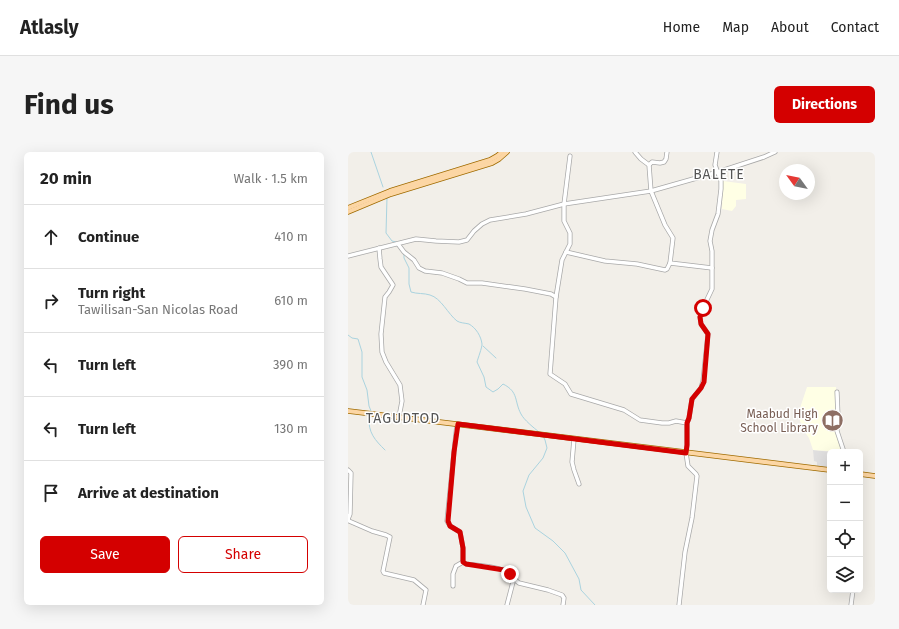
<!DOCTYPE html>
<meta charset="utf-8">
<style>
:root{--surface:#fff;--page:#f6f6f6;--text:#222;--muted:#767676;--line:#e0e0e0;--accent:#d40000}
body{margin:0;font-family:"Fira Sans",sans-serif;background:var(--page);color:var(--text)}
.controls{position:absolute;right:12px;bottom:12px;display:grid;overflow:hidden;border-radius:6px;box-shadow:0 4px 16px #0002}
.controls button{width:36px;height:36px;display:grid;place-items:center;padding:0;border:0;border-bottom:1px solid var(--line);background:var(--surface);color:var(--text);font:20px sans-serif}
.compass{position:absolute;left:431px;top:12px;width:36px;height:36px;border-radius:50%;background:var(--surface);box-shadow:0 4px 16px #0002;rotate:303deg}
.stop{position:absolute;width:12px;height:12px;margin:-9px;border:3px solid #d40000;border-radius:50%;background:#fff}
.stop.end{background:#d40000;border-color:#fff;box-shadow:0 1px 4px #0008}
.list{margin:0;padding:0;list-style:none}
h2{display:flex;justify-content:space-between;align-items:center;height:52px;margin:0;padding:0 16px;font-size:17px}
h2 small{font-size:13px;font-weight:400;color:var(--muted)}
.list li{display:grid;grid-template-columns:26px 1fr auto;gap:12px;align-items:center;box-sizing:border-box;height:64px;padding:0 16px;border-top:1px solid var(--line)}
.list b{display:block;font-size:15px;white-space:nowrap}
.list p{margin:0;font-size:13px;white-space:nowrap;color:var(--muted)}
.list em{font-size:13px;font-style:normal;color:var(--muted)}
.actions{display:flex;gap:8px;padding:12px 16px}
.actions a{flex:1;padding:9px 0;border:1px solid var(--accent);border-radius:6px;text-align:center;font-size:14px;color:var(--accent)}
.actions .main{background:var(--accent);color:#fff}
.icon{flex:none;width:22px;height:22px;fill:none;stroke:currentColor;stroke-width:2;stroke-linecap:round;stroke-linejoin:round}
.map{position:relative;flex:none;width:527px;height:453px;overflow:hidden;border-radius:6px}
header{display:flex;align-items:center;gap:24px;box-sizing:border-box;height:56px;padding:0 20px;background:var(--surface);border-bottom:1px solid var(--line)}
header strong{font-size:19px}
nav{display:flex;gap:22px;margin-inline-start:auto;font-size:14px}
.intro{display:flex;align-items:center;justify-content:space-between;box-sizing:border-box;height:96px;padding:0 24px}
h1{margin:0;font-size:28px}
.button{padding:10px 18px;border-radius:6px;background:var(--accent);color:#fff;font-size:14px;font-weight:700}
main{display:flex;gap:24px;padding:0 24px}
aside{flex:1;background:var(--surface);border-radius:6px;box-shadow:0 4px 16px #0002}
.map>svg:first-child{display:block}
.residential{fill:#e0dfdf}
.education{fill:#ffffe5}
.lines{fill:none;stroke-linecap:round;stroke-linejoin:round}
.stream{stroke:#aad3df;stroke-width:1}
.minor-casing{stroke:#a9a9a9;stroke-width:5}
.major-casing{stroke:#a06b00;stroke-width:5.5}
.minor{stroke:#fff;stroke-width:3.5}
.major{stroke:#fcd6a4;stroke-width:4}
.route{stroke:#d40000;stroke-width:5}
.labels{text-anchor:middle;stroke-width:3;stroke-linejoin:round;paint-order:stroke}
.education-label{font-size:12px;fill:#785e54;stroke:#fff;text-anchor:end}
.quarter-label{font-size:14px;letter-spacing:1px;fill:#555;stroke:#fff}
</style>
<header>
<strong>Atlasly</strong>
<nav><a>Home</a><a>Map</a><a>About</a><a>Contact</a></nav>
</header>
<div class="intro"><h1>Find us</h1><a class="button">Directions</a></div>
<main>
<aside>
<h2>20 min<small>Walk · 1.5 km</small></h2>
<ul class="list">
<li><svg class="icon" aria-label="ahead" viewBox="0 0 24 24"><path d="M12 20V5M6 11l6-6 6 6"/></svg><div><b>Continue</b></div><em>410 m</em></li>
<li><svg class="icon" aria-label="right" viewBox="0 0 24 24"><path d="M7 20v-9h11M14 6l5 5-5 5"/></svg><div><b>Turn right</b><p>Tawilisan-San Nicolas Road</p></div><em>610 m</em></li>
<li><svg class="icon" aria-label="left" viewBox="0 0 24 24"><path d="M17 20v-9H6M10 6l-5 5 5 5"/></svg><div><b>Turn left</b></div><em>390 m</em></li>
<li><svg class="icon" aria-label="left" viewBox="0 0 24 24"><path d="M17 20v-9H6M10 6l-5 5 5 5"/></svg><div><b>Turn left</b></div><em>130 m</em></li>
<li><svg class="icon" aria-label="arrive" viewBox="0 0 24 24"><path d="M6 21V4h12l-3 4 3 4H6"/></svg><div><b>Arrive at destination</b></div></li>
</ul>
<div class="actions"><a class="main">Save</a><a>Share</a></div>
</aside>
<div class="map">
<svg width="527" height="453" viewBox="0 0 527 453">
<rect width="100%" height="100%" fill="#f2efe9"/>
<path class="residential" d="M465 298 484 300H482V317L469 316V310L466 309Z"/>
<g class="education">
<path d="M375 29 398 32V47L388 48V54L384 59 374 57Z"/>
<path d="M459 235H488L489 262 488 279 494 300 465 298 461 286 456 279 452 269 451 259Z"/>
</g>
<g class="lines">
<g class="stream">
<path d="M23 0 35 35"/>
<path d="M39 46 38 81 44 89 48 90"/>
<path d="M56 102V106L61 116V132L63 140C69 142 76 141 82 143 93 146 100 162 109 169 112 171 117 171 121 172 128 176 133 184 134 192 134 196 130 206 129 210L136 225 138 235 145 240 150 237 155 232C171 240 166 249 173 262 176 268 186 276 191 280"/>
<path d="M0 183 4 186 10 187 14 200V225L19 238 21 254 23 259"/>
<path d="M135 194 148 206"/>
<path d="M21 265C20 281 27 288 37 298"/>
<path d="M195 284 197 288 199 296 195 306 181 323 175 339 178 355 187 376 205 389 217 401 231 427 233 438 247 453"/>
</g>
<defs>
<g id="minor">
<path d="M287 0 293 7 301 13 303 39 317 73 325 86 322 111 364 116"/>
<path d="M301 13 304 10 312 11 316 10 318 7 319 0"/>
<path d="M50 92 56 100 66 108 71 116 77 119 94 121 111 127 119 131H134L177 137 203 142 208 145 202 222 217 232 223 242 276 258 292 268 314 271H321L328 269 339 271"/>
<path d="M31 96 32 107 33 115 45 133 41 140 37 145 33 182 34 200 38 210 52 233 54 249 51 265"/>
<path d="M218 100 257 109 289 112 317 118 319 117 322 111"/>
<path d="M0 104 68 87 88 89 111 90 119 88 126 79 134 72 142 68 178 62 216 52 303 39 370 20 416 5 427 0"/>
<path d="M208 145 214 108 222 92V81L216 69V52L222 4"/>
<path d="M489 240 490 265 489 279 496 300"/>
<path d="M109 272 106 300 99 369 102 374 112 380 115 396V410L118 412C129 413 150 414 159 420 164 422 166 428 171 431L200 438 214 443 216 446 215 453"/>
<path d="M226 287 224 310 226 318 231 332"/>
<path d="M0 318 3 321 2 362 0 367"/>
<path d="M0 367 1 369 24 379 38 383 42 385 35 419 36 421 66 428 78 438 75 453"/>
<path d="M105 434V422L108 414 115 410"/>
<path d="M159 453 166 426"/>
<path d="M331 453 337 400 344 366 349 324 348 322 340 314 338 301 339 293V271L341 266 344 247 353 236 355 229 360 182 353 172 352 165 355 156 364 137V99L362 89 364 78 370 62 373 37V29L367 13 369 0"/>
<path d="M503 453 505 438"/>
</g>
<g id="major">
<path d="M0 56 42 39 142 8 149 4 154 0"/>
<path d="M0 60 43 42 144 11 151 7 159 0"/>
<path d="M0 259 198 283 482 318"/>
<path d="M512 322 527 324"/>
</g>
</defs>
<use href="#minor" class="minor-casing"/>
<use href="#major" class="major-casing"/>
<use href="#minor" class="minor"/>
<use href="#major" class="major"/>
</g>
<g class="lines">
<path class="route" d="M162 422 156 418 118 412 115 410V396L112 380 102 374 100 369 106 300 110 272 338 301 339 293V271L341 266 344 247 353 236 356 230 360 182 353 172 352 165 355 156"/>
</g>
<defs>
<symbol id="library-disc" viewBox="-11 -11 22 22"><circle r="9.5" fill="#8d6e63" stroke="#fff"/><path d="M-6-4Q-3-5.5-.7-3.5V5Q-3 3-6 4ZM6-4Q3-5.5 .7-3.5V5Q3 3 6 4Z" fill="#fff"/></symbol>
</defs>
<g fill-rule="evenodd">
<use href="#library-disc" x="472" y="256" width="25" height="25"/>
</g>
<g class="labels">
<g class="education-label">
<text x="470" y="266">Maabud High<tspan x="470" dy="14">School Library</tspan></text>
</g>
<g class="quarter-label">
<text x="371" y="27">BALETE</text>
<text x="55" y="271">TAGUDTOD</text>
</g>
</g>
</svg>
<div class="controls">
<button>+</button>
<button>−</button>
<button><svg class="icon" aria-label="locate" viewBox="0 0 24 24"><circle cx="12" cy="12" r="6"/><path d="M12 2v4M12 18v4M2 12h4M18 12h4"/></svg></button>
<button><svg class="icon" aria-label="layers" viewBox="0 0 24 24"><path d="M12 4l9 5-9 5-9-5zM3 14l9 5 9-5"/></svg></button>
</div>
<svg class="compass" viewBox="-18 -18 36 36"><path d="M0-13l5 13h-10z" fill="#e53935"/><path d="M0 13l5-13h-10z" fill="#767676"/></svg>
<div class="stop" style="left:355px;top:156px"></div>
<div class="stop end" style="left:162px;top:422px"></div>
</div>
</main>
